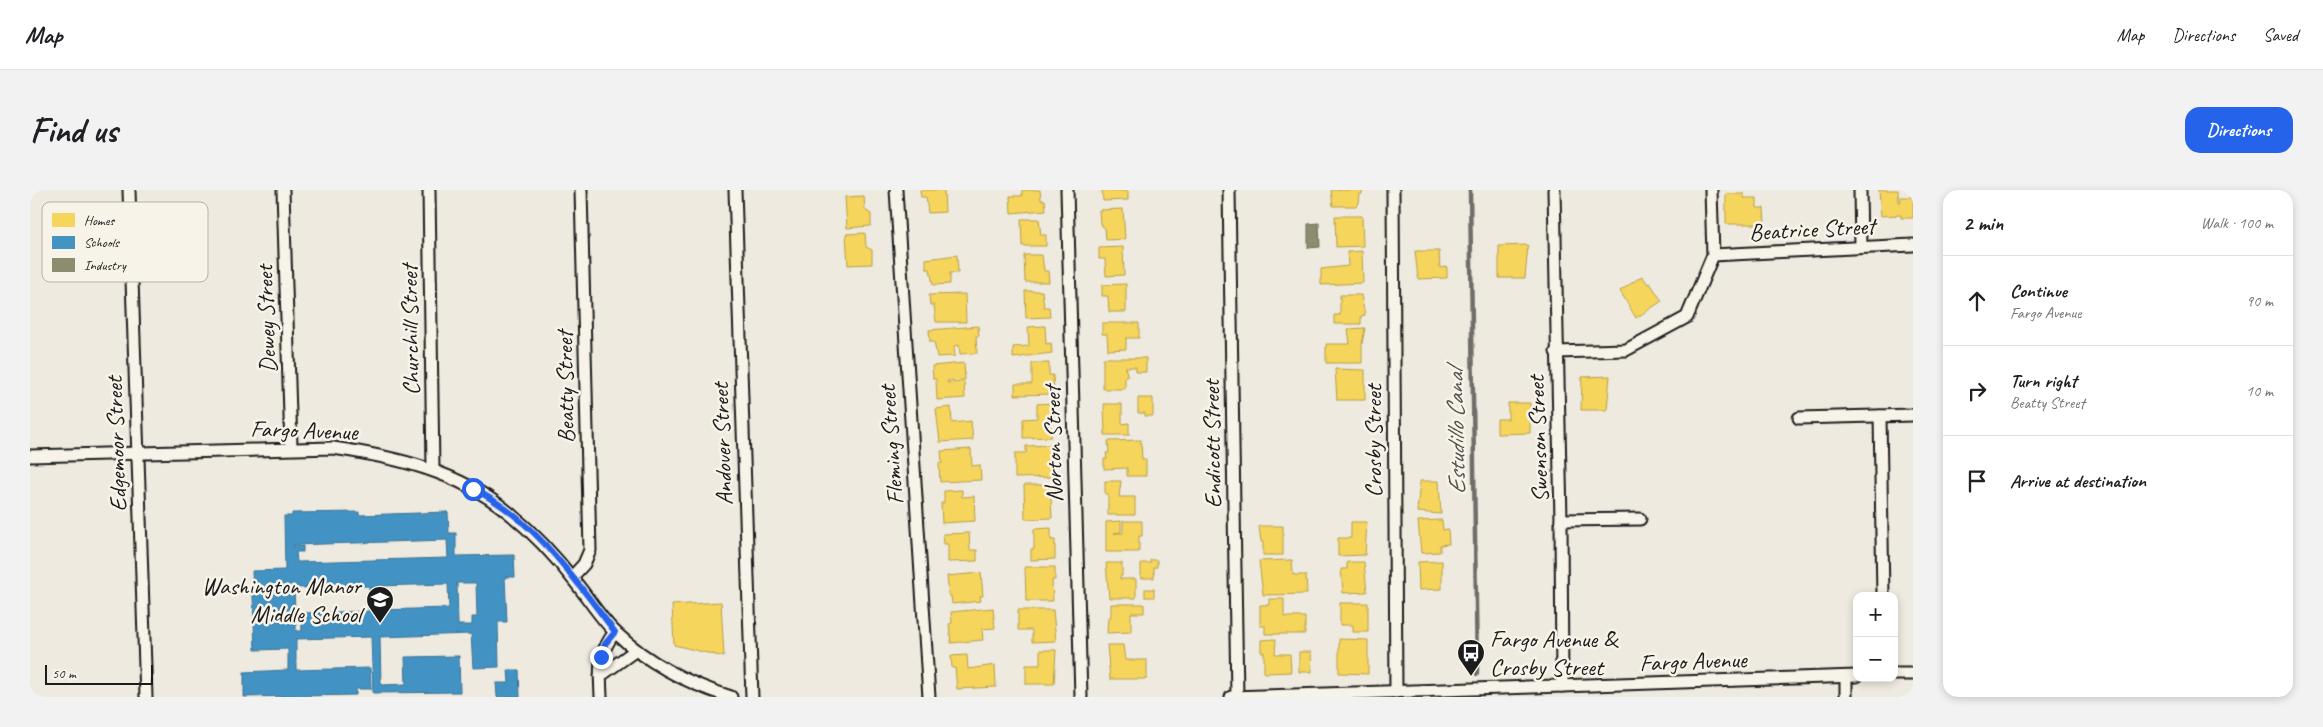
<!DOCTYPE html>
<meta charset="utf-8">
<style>
:root{--surface:#fff;--page:#f2f2f2;--text:#202124;--muted:#757577;--line:#e0e0e0;--accent:#2563eb}
body{margin:0;font-family:Caveat,sans-serif;background:var(--page);color:var(--text)}
.controls{position:absolute;right:15px;bottom:15px;display:grid;overflow:hidden;border-radius:10px;box-shadow:0 2px 8px #0003}
.controls button{width:45px;height:45px;display:grid;place-items:center;padding:0;border:0;border-bottom:1px solid var(--line);background:var(--surface);color:var(--text);font:25px sans-serif}
.scale{position:absolute;left:15px;bottom:12px;width:108px;box-sizing:border-box;padding-left:5px;border:2px solid #1c1c1c;border-top:0;font-size:14px;line-height:18px;white-space:nowrap;color:#1c1c1c;-webkit-text-stroke:4px #f7f3e8;paint-order:stroke}
.stop{position:absolute;width:15px;height:15px;margin:-11px;border:4px solid #2563eb;border-radius:50%;background:#fff}
.stop.end{background:#2563eb;border-color:#fff;box-shadow:0 1px 5px #0008}
.list{margin:0;padding:0;list-style:none}
h2{display:flex;justify-content:space-between;align-items:center;height:65px;margin:0;padding:0 20px;font-size:21px}
h2 small{font-size:16px;font-weight:400;color:var(--muted)}
.list li{display:grid;grid-template-columns:32px 1fr auto;gap:15px;align-items:center;box-sizing:border-box;height:90px;padding:0 20px;border-top:1px solid var(--line)}
.list b{display:block;font-size:19px;white-space:nowrap}
.list p{margin:0;font-size:16px;white-space:nowrap;color:var(--muted)}
.list em{font-size:16px;font-style:normal;color:var(--muted)}
.icon{flex:none;width:28px;height:28px;fill:none;stroke:currentColor;stroke-width:2;stroke-linecap:round;stroke-linejoin:round}
.map{position:relative;flex:none;width:1883px;height:507px;overflow:hidden;border-radius:15px}
header{display:flex;align-items:center;gap:30px;box-sizing:border-box;height:70px;padding:0 25px;background:var(--surface);border-bottom:1px solid var(--line)}
header strong{font-size:24px}
nav{display:flex;gap:28px;margin-inline-start:auto;font-size:18px}
.intro{display:flex;align-items:center;justify-content:space-between;box-sizing:border-box;height:120px;padding:0 30px}
h1{margin:0;font-size:35px}
.button{padding:12px 22px;border-radius:15px;background:var(--accent);color:#fff;font-size:18px;font-weight:700}
main{display:flex;gap:30px;padding:0 30px}
aside{flex:1;background:var(--surface);border-radius:15px;box-shadow:0 2px 8px #0003}
.map>svg:first-child{display:block}
.homes{fill:#f6d55c;stroke:#b59e49}
.schools{fill:#4393c3;stroke:#376f91;fill-rule:evenodd}
.industry{fill:#8c8c6e;stroke:#6a6a55}
.lines{fill:none;stroke-linecap:round;stroke-linejoin:round}
.stream{stroke:#6f6d69;stroke-width:4.5}
.street-casing{stroke:#1c1c1c;stroke-width:15}
.street{stroke:#f7f3e8;stroke-width:11}
.route{stroke:#2563eb;stroke-width:6}
.labels{text-anchor:middle;stroke-width:5;stroke-linejoin:round;paint-order:stroke}
.street-label{font-size:24px;fill:#1c1c1c;stroke:#f7f3e8}
.poi-label{font-size:24px;fill:#1c1c1c;stroke:#f7f3e8;text-anchor:end}
.water-label{font-size:25px;font-style:italic;fill:#535250;stroke:#f7f3e8}
.key{fill:#f7f3e8;stroke:#b5b2ab;stroke-width:1}
.key-label{font-size:14px;fill:#1c1c1c}
</style>
<header>
<strong>Map</strong>
<nav><a>Map</a><a>Directions</a><a>Saved</a></nav>
</header>
<div class="intro"><h1>Find us</h1><a class="button">Directions</a></div>
<main>
<div class="map">
<svg width="1883" height="507" viewBox="0 0 1883 507">
<rect width="100%" height="100%" fill="#eeeae0"/>
<filter id="ink" filterUnits="userSpaceOnUse"><feTurbulence type="fractalNoise" baseFrequency=".02" numOctaves="2"/><feDisplacementMap in="SourceGraphic" scale="10" xChannelSelector="R" yChannelSelector="G"/><feConvolveMatrix kernelMatrix="1 2 1 2 8 2 1 2 1" color-interpolation-filters="sRGB"/></filter>
<g filter="url(#ink)">
<g class="homes">
<path d="M890 0H914L915 22 898 23 896 7H891Z"/>
<path d="M992 0H1010L1011 10H1015L1016 20 981 23 980 6H992Z"/>
<path d="M1072 0 1098 1V10L1073 11Z"/>
<path d="M1301 0H1332V4H1330L1329 13 1326 16H1303Z"/>
<path d="M1849 0H1868L1869 12H1871L1870 7H1883V28H1871V25L1851 26Z"/>
<path d="M1696 4H1714V8H1727V18H1734L1735 34H1696Z"/>
<path d="M834 6 835 20 841 24V36L817 38 815 7Z"/>
<path d="M1093 19 1095 49 1076 50 1075 38 1070 34 1069 20Z"/>
<path d="M1305 26H1332L1333 56 1306 57Z"/>
<path d="M991 29H1009L1011 45H1016V56H992Z"/>
<path d="M835 43 836 57 842 60V74L818 75 816 44Z"/>
<path d="M1498 55 1495 88H1469V56Z"/>
<path d="M1093 57 1094 85 1076 86 1075 69H1069V58Z"/>
<path d="M1332 61 1333 93 1291 95V79L1318 76 1317 62Z"/>
<path d="M1385 61H1409L1410 78 1417 77V88L1388 89Z"/>
<path d="M927 65 928 83H920V94L903 95 900 79H896V69Z"/>
<path d="M994 65H1012L1014 81H1018L1019 92H995Z"/>
<path d="M1612 86 1618 94 1620 93 1632 111 1606 128 1590 101Z"/>
<path d="M1096 94V122H1079L1078 106H1072V95Z"/>
<path d="M995 101H1012L1014 117H1019L1020 127 996 128Z"/>
<path d="M935 104 936 132H906L904 115H900L899 105Z"/>
<path d="M1310 105H1331L1335 125 1331 126V134H1304V125H1310Z"/>
<path d="M1072 133H1109V148H1096V159L1078 160 1077 144H1072Z"/>
<path d="M948 136 949 146H946L947 163 930 164 929 155 924 156 925 166 907 167 904 152H900L899 140Z"/>
<path d="M1015 136 1016 154 1021 153 1022 163 983 168V157L999 156 998 137Z"/>
<path d="M1335 138 1332 154V173H1296V154H1320L1318 139Z"/>
<path d="M1073 168H1116V182H1106V177H1095L1098 187H1095V199H1073Z"/>
<path d="M934 173 935 190 917 191 918 193 934 192 935 208 907 210 906 189H903L902 176Z"/>
<path d="M1002 173H1019V185H1023L1024 204 985 205V194H1002Z"/>
<path d="M1305 179 1335 180V210H1307Z"/>
<path d="M1580 186 1577 220H1551L1552 187Z"/>
<path d="M1108 208H1123V226H1115V223H1108Z"/>
<path d="M1023 213 1024 226H1020L1021 247 993 248V229L1007 228V214Z"/>
<path d="M1478 213H1500V243L1467 244V229H1478Z"/>
<path d="M1074 214H1092V234L1099 233V245H1075Z"/>
<path d="M921 217 922 233 941 231 943 250 910 252 906 219Z"/>
<path d="M1111 250 1112 269H1116V286H1097V278L1074 279V269H1077L1076 263H1079L1078 251Z"/>
<path d="M1020 255 1024 287 985 288V263H996V256Z"/>
<path d="M941 259 942 276 950 275 951 290 910 292 909 273H912L911 261Z"/>
<path d="M1075 291H1091L1089 307H1105V325H1078V304H1075Z"/>
<path d="M1390 291H1409L1411 324 1387 322Z"/>
<path d="M994 295H1024V308H1021L1022 328 995 329Z"/>
<path d="M932 300V307L944 306 945 331 912 333 911 313H914V301Z"/>
<path d="M1412 330 1413 340 1418 339 1419 354 1410 355V362L1391 363 1388 331Z"/>
<path d="M1091 331V342L1084 343H1093V331H1112V346H1109V362H1076V332Z"/>
<path d="M1321 332H1337L1335 365 1308 366V348H1321Z"/>
<path d="M1229 336H1253V365H1233V352H1231Z"/>
<path d="M1021 338V350H1025V369L1001 370V359H1004V339Z"/>
<path d="M939 343 940 360H947V371L918 372V354H914L913 344Z"/>
<path d="M1120 370H1127V377H1124V388H1111V373H1120Z"/>
<path d="M1262 370 1263 385H1276L1277 404 1233 405 1229 371Z"/>
<path d="M1412 371V399L1389 400 1388 372Z"/>
<path d="M1317 372H1334L1337 402 1313 403 1311 379H1317Z"/>
<path d="M1076 373H1092V386H1090V389H1106V408H1079Z"/>
<path d="M995 377H1025V390H1022L1023 411H996Z"/>
<path d="M951 383 953 406H950L951 411 922 414 921 406H919L917 386Z"/>
<rect x="1115" y="399" width="9" height="8"/>
<path d="M1239 409H1254V427H1275V444H1235V436H1230V415H1239Z"/>
<path d="M691 412 694 467 644 455 642 415Z"/>
<path d="M1310 413H1338V442H1323V435H1310Z"/>
<path d="M1081 414H1114V423H1101V442L1077 443 1078 427H1081Z"/>
<path d="M963 418 965 438 952 439 953 450 921 453 919 434 922 433 921 422Z"/>
<path d="M988 420H1023L1026 451 1002 452V440H988Z"/>
<path d="M1246 449 1245 464H1260L1261 482 1234 483V462H1231V450Z"/>
<path d="M1309 449 1338 450V484L1309 483Z"/>
<path d="M1077 455H1093L1095 470H1117V489H1080Z"/>
<path d="M1010 460H1026L1024 494H996V475H1010Z"/>
<path d="M1269 462H1281L1282 482H1269Z"/>
<path d="M937 465 938 479 965 475 966 497 927 499 925 478H922L921 466Z"/>
</g>
<g class="schools">
<path d="M329 322V325L418 322 419 343H426V366L484 365 485 387H475L477 432H468L469 477 443 478 441 444 350 447 351 495 376 494 375 467 429 466 430 502 343 503 341 447 266 449V480L340 478 341 499H326V505L214 507V482L258 480V459L225 460 222 381 255 380 254 326H262V323ZM417 350 418 368 267 372 266 362H273V356H263V355ZM427 393H446L447 427H442V435H428ZM418 394 419 418 349 420 348 396ZM339 396V421L271 423 272 441H266L264 398Z"/>
<path d="M478 480H489L490 507H467L466 493H479Z"/>
</g>
<path class="industry" d="M1289 33 1290 57 1278 58V34Z"/>
<g class="lines">
<path class="stream" d="M1440 0 1447 484"/>
<defs>
<g id="street">
<path d="M99 0 116 507"/>
<path d="M253 0 261 257"/>
<path d="M399 0 403 279"/>
<path d="M705 0 722 507"/>
<path d="M866 0 899 507"/>
<path d="M1037 0 1051 507"/>
<path d="M1199 0 1207 507"/>
<path d="M1363 0 1366 502"/>
<path d="M1524 0 1531 330 1532 496"/>
<path d="M1830 0 1831 57"/>
<path d="M1683 65 1883 55"/>
<path d="M1526 162 1596 160 1657 127 1683 65 1681 0"/>
<path d="M1850 226 1853 406"/>
<path d="M1769 228 1883 225"/>
<path d="M0 266 303 258C365 267 428 281 478 322 504 343 526 367 546 393 559 409 571 429 586 443 618 473 659 494 701 507"/>
<path d="M1531 330 1610 329"/>
<path d="M542 387 554 374 560 360 551 0"/>
<path d="M1864 484H1883"/>
<path d="M570 486 606 460"/>
<path d="M1816 487V507"/>
<path d="M571 507C570 479 567 465 585 442"/>
<path d="M1201 507 1827 486"/>
</g>
</defs>
<use href="#street" class="street-casing"/>
<use href="#street" class="street"/>
</g>
</g>
<g class="lines" filter="url(#ink)">
<path class="route" d="M443 299C504 328 545 390 585 442L575 454 571 467"/>
</g>
<defs>
<symbol id="school-pin" viewBox="-11 -11 22 30"><path d="M0 17L-7.5 6A9.5 9.5 0 1 1 7.5 6Z" fill="#1c1c1c" stroke="#f7f3e8"/><path d="M0-5L7-2L0 1L-7-2ZM-4 1L0 2.5L4 1V4Q0 6-4 4Z" fill="#fff"/></symbol>
<symbol id="bus-pin" viewBox="-11 -11 22 30"><path d="M0 17L-7.5 6A9.5 9.5 0 1 1 7.5 6Z" fill="#1c1c1c" stroke="#f7f3e8"/><path d="M-5-6H5V4H4V6H2V4H-2V6H-4V4H-5ZM-3.5-4V0h7V-4ZM-3.5 1.2v1.5H-2V1.2ZM2 1.2v1.5H3.5V1.2Z" fill="#fff"/></symbol>
</defs>
<g fill-rule="evenodd">
<use href="#school-pin" x="334" y="394" width="32" height="43"/>
<use href="#bus-pin" x="1425" y="447" width="32" height="43"/>
</g>
<g class="labels">
<g class="street-label">
<text transform="translate(1782 39) rotate(-3)" y="8">Beatrice Street</text>
<text transform="translate(236 129) rotate(-92)" y="8">Dewey Street</text>
<text transform="translate(380 140) rotate(-91)" y="8">Churchill Street</text>
<text transform="translate(535 197) rotate(-91)" y="8">Beatty Street</text>
<text transform="translate(274 240) rotate(2)" y="8">Fargo Avenue</text>
<text transform="translate(1508 249) rotate(-92)" y="8">Swenson Street</text>
<text transform="translate(1343 251) rotate(-90)" y="8">Crosby Street</text>
<text transform="translate(86 254) rotate(-92)" y="8">Edgemoor Street</text>
<text transform="translate(692 254) rotate(-92)" y="8">Andover Street</text>
<text transform="translate(1023 254) rotate(-91)" y="8">Norton Street</text>
<text transform="translate(1182 254) rotate(-91)" y="8">Endicott Street</text>
<text transform="translate(861 255) rotate(-94)" y="8">Fleming Street</text>
<text transform="translate(1663 471) rotate(-2)" y="8">Fargo Avenue</text>
</g>
<g class="poi-label">
<text x="331" y="404">Washington Manor<tspan x="331" dy="28">Middle School</tspan></text>
<text x="1460" y="457" text-anchor="start">Fargo Avenue &amp;<tspan x="1460" dy="28">Crosby Street</tspan></text>
</g>
<g class="water-label">
<text transform="translate(1425 242) rotate(-91)" y="9">Estudillo Canal</text>
</g>
</g>
<rect x="12" y="12" width="166" height="80" rx="8" class="key"/>
<rect x="22" y="23" width="23" height="14" fill="#f6d55c"/>
<rect x="22" y="46" width="23" height="13" fill="#4393c3"/>
<rect x="22" y="68" width="23" height="14" fill="#8c8c6e"/>
<g class="key-label">
<text x="54" y="35">Homes</text>
<text x="54" y="57">Schools</text>
<text x="54" y="80">Industry</text>
</g>
</svg>
<div class="controls">
<button>+</button>
<button>−</button>
</div>
<div class="scale">50 m</div>
<div class="stop" style="left:443px;top:299px"></div>
<div class="stop end" style="left:571px;top:467px"></div>
</div>
<aside>
<h2>2 min<small>Walk · 100 m</small></h2>
<ul class="list">
<li><svg class="icon" aria-label="ahead" viewBox="0 0 24 24"><path d="M12 20V5M6 11l6-6 6 6"/></svg><div><b>Continue</b><p>Fargo Avenue</p></div><em>90 m</em></li>
<li><svg class="icon" aria-label="right" viewBox="0 0 24 24"><path d="M7 20v-9h11M14 6l5 5-5 5"/></svg><div><b>Turn right</b><p>Beatty Street</p></div><em>10 m</em></li>
<li><svg class="icon" aria-label="arrive" viewBox="0 0 24 24"><path d="M6 21V4h12l-3 4 3 4H6"/></svg><div><b>Arrive at destination</b></div></li>
</ul>
</aside>
</main>
